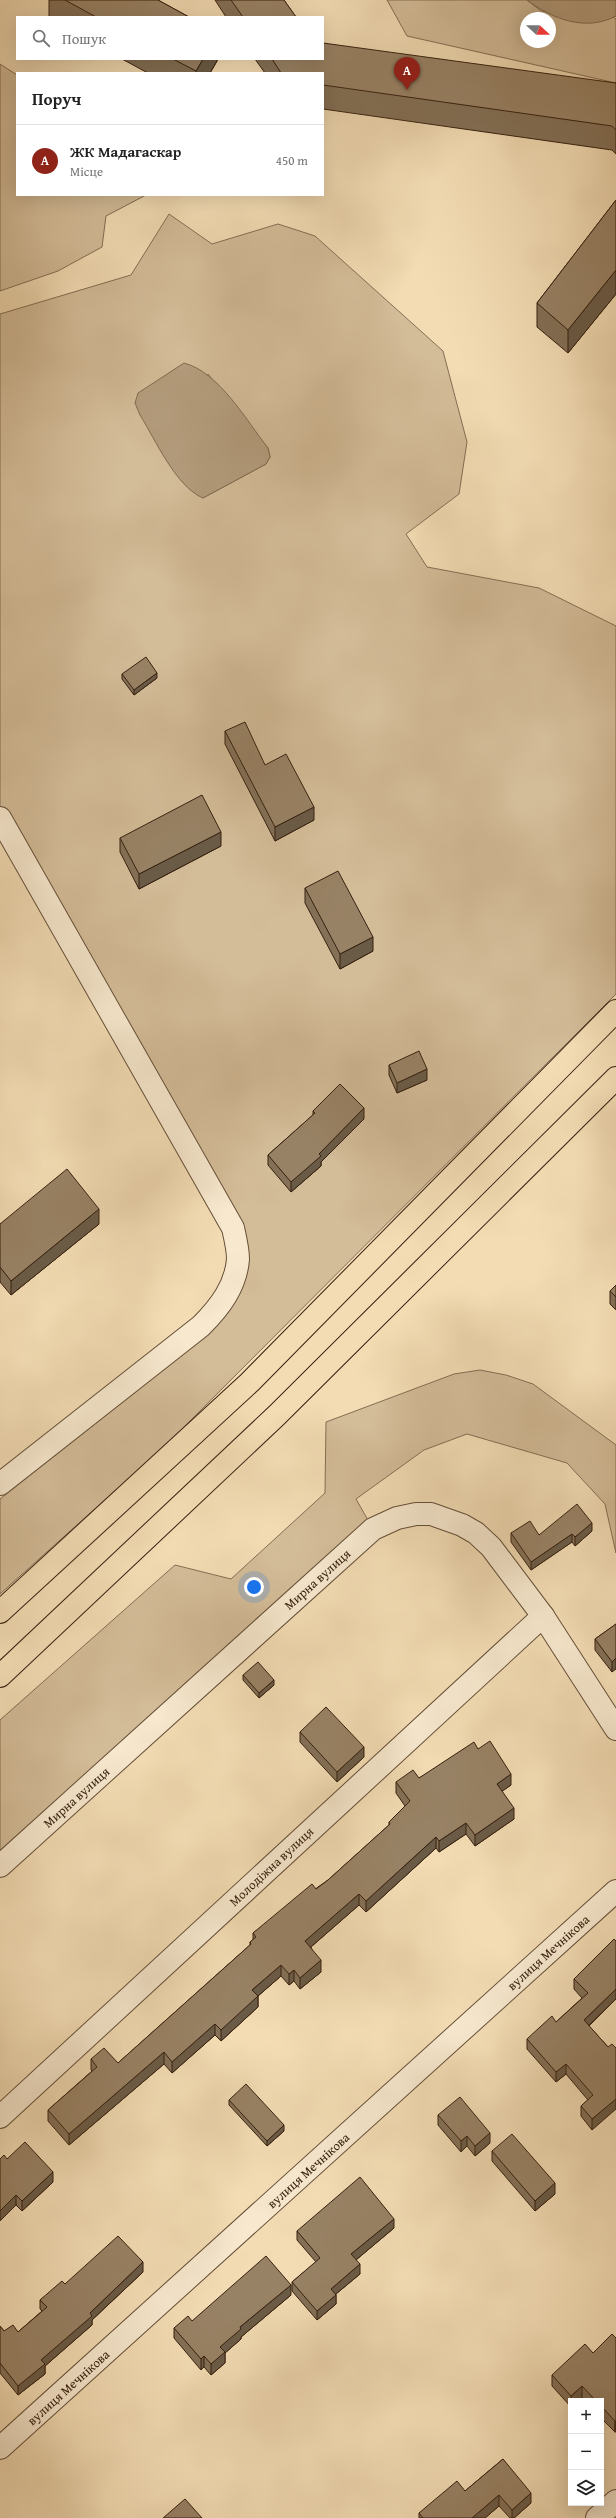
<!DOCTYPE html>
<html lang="uk">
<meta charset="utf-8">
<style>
:root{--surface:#fff;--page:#f2f2f2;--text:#222;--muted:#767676;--line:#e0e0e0;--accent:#8f2418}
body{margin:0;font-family:"Gentium Book Plus",serif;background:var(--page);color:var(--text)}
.controls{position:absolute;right:12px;bottom:12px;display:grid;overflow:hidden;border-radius:0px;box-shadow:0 4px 16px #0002}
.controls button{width:36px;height:36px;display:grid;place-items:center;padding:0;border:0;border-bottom:1px solid var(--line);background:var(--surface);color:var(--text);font:20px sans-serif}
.compass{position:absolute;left:520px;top:12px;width:36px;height:36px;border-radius:50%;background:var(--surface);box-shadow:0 4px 16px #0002;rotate:111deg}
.you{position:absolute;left:254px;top:1587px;width:14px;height:14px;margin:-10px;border:3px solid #fff;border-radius:50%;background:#1a73e8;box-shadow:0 0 0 6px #1a73e833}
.badge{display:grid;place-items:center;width:26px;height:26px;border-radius:50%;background:var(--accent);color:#fff;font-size:13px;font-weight:700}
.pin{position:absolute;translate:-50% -33px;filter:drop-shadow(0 1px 2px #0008)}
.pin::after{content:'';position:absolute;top:21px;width:14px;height:12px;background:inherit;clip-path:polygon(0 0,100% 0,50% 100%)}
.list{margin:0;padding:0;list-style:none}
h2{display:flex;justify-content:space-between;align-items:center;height:52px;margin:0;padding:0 16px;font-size:17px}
h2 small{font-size:13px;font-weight:400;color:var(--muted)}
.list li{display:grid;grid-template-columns:26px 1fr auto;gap:12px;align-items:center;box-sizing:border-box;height:72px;padding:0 16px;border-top:1px solid var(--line)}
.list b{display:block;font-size:15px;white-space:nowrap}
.list p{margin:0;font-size:13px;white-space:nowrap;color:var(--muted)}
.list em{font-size:13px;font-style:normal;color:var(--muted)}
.icon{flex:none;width:22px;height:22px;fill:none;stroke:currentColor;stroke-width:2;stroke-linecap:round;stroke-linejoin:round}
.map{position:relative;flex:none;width:616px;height:2518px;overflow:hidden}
.search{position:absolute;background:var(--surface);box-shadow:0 4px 16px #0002;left:16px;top:16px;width:308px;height:44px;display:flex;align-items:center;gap:10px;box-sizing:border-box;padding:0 14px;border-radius:0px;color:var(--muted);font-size:15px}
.panel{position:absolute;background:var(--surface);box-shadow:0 4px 16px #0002;left:16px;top:72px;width:308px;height:124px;border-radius:0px}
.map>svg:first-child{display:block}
.green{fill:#d3bc98;stroke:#846e54;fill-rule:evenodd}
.water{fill:#b39c7c;stroke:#816a50}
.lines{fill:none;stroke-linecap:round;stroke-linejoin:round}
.minor-casing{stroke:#654f38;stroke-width:24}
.highway-casing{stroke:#36200f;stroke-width:24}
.minor{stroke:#f7e8ce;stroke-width:22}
.highway{stroke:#f3dcb4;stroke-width:22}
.wall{fill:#837057;stroke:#36200f}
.shaded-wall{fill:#6a5b47;stroke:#36200f}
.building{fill:#988265;stroke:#36200f}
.labels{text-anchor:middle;stroke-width:3;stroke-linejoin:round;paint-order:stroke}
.street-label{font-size:13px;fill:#36200f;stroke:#f7e8ce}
</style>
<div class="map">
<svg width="616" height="2518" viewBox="0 0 616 2518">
<rect width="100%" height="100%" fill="#f3dcb4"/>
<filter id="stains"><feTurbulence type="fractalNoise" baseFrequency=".005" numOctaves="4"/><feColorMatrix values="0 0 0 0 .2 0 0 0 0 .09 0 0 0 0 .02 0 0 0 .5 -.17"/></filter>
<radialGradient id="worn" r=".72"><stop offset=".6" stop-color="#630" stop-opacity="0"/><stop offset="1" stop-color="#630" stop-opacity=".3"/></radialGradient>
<g class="green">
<path d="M387 0H527L541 11 616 16 613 17 616 19V83L407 36ZM526 18H550V42H526Z"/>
<path d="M0 64 17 75V195H146L106 216 102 247 58 271 0 291Z"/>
<path d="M169 214 212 244 278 224 315 236 443 351 467 442 459 494 406 534 427 567 539 588 616 626V994L166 1445 0 1594V1499L196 1344 201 1326 238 1258 0 818V314L131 275ZM208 374 268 448 270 457 266 464 203 498Z"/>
<path d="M480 1370 506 1375 533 1384 616 1445V1553L605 1504 567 1463 467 1434 424 1450 356 1499 373 1529 0 1866V1720L175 1565 231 1579 325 1493 326 1422 454 1374Z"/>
</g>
<g class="water">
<path d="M527 0H616V16C586 32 552 19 527 0Z"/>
<path d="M184 363C219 372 246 420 268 448L270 457 266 464 203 498C176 487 155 439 140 415L135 403 138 393Z"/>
</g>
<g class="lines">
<defs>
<g id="minor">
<path d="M0 818 233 1228C235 1237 238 1249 238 1259 236 1286 220 1307 201 1326L0 1484"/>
<path d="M0 1866 373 1529 397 1518 416 1514H431L462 1525 476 1533 491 1547 543 1616 616 1729"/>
<path d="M0 2117 543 1616"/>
<path d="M0 2448 616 1891"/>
<path d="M597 2518 616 2501"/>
</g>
<g id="highway">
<path d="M0 1612 250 1382 616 1011"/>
<path d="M0 1676 277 1415 616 1078"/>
</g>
</defs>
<use href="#minor" class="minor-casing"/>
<use href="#highway" class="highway-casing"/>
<use href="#minor" class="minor"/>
<use href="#highway" class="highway"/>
</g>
<g class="wall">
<path d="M49 0H158L189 17H49Z"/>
<path d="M215 0H284L296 17H226Z"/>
<path d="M122 59H217V61L210 73H148Z"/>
<path d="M255 59H323L616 83V154L612 150 323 109V73H265Z"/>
<path d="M616 200V294L568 353 537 327V303Z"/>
<path d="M122 674 157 678 134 695 122 679Z"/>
<path d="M225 731 265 765 314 820 275 841 225 744Z"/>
<path d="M120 838 221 846 139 889 120 852Z"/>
<path d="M305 888 373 951 340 969 305 903Z"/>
<path d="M389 1065 427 1080 397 1093 389 1075Z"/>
<path d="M313 1111 364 1119 321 1162V1166L291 1192 268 1165V1155L313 1115Z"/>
<path d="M0 1224H99L11 1295 0 1282Z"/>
<path d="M616 1285V1310L610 1304V1291Z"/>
<path d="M592 1531 575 1546 572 1542 531 1570 511 1542V1533L539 1535Z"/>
<path d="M616 1624 612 1672 595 1650V1639Z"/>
<path d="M243 1675 274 1685 259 1698 243 1680Z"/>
<path d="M300 1732 364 1757 337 1782 300 1742Z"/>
<path d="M478 1749 511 1785 502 1791 514 1819 475 1846 466 1834 439 1852 436 1848 366 1912 359 1905 311 1947 321 1972 300 1989 294 1981 289 1985 281 1976 258 1996V2007L221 2041 215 2035 172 2073 164 2064 69 2145 48 2121V2110L92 2071 91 2070V2059L118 2063 250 1945V1942L253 1940V1933L328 1880 389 1825V1822L405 1806 396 1793V1782L419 1778Z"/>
<path d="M616 1941V1999L589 2026 608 2047 592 2130 581 2116V2106L588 2100 566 2074 556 2082 527 2049V2039L556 2022 582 1998 574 1989V1979Z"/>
<path d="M229 2100 284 2131 267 2146 229 2105Z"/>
<path d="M438 2115 490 2143 475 2156 467 2146 461 2152 438 2125Z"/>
<path d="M492 2151 555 2194 535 2211 492 2161Z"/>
<path d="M7 2159 53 2182 22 2211 16 2205Z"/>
<path d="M394 2228 356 2260 360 2274 336 2294V2304L317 2320 292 2291V2282L316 2262 297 2240V2231Z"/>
<path d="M143 2272 92 2320V2325L45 2366V2374L18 2395 0 2373V2326L4 2331 18 2332 42 2311 40 2309V2300L65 2284Z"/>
<path d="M291 2295 241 2337V2339L225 2353V2363L211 2375 204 2367 201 2370 174 2338V2328L192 2321Z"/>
<path d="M616 2338 615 2432 601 2418V2401H585L582 2398 578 2401H571V2407L552 2386V2375L593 2353Z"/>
<path d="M503 2459 531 2503 514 2518H510L499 2506 485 2518H419V2513L465 2491Z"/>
</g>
<g class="shaded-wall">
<path d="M203 59H217V61L210 73H196V71Z"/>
<path d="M616 270V294L568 353V330Z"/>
<path d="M157 673V678L134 695V690Z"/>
<path d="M314 807V820L275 841V827Z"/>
<path d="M221 832V846L139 889V874Z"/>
<path d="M373 937V951L340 969V954Z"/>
<path d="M427 1069V1080L397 1093V1083Z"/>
<path d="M364 1108V1119L321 1162V1166L291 1192V1182Z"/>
<path d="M99 1209V1224L11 1295V1281Z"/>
<path d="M592 1523V1531L575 1546V1537Z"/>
<path d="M572 1534V1542L531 1570V1562Z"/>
<path d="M616 1658V1669L612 1672V1662Z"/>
<path d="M274 1680V1685L259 1698V1693Z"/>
<path d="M364 1747V1757L337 1782V1772Z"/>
<path d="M511 1774V1785L497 1795V1784Z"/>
<path d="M514 1808V1819L475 1846V1835Z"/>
<path d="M466 1823V1834L439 1852V1841Z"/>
<path d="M436 1837V1848L366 1912V1901Z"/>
<path d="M359 1894V1905L305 1952V1941Z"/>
<path d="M321 1960V1972L300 1989V1978Z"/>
<path d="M281 1965V1976L258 1996V2007L221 2041V2030L252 1990Z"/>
<path d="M294 1970V1981L289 1985V1974Z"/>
<path d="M616 1989V1999L584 2030V2020Z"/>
<path d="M215 2024V2035L172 2073V2062Z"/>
<path d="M164 2052V2064L69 2145V2134Z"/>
<path d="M566 2064V2074L556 2082V2072Z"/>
<path d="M616 2099V2109L592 2130V2119Z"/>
<path d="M284 2125V2131L267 2146V2141Z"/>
<path d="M490 2133V2143L475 2156V2146Z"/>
<path d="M467 2136V2146L461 2152V2141Z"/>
<path d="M53 2172V2182L22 2211V2201Z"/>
<path d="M555 2183V2194L535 2211V2201Z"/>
<path d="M16 2195V2205L0 2221V2211Z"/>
<path d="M394 2219V2228L351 2264V2254Z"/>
<path d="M143 2262V2272L92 2320V2325L45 2366V2374L18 2395V2386L41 2360Z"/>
<path d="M360 2264V2274L331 2298V2289Z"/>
<path d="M291 2285V2295L241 2337V2339L225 2353V2363L211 2375V2364L220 2347 240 2327Z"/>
<path d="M336 2295V2304L317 2320V2311Z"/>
<path d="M204 2356V2367L201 2370V2359Z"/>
<path d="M582 2386V2398L578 2401H571V2396Z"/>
<rect x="615" y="2421" width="1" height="11"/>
<path d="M531 2493V2503L514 2518H512V2510Z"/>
<path d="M499 2495V2506L485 2518H472Z"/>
</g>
<g class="building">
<path d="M65 0H158L189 17H96Z"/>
<path d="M231 0H284L296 17H243Z"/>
<path d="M323 43 616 83V130L612 126 323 85V73H281L272 59H323Z"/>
<path d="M173 59H203L196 71Z"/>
<path d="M616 200V270L568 330 537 303Z"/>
<path d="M146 657 157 673 134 690 122 674Z"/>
<path d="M245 722 265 765 286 754 314 807 275 827 225 731Z"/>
<path d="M202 795 221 832 139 874 120 838Z"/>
<path d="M338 871 373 937 340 954 305 888Z"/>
<path d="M419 1051 427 1069 397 1083 389 1065Z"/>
<path d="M340 1084 364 1108 319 1154 321 1156 291 1182 268 1155 315 1113 313 1111Z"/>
<path d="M67 1169 99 1209 11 1281 0 1267V1224Z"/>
<path d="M616 1285V1297L610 1291Z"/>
<path d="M577 1504 592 1523 575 1537 572 1534 531 1562 511 1533 530 1521 539 1535Z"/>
<path d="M616 1624V1658L612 1662 595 1639Z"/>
<path d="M258 1662 274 1680 259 1693 243 1675Z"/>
<path d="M326 1707 364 1747 337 1772 300 1732Z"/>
<path d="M490 1741 511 1774 497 1784 514 1808 475 1835 466 1823 439 1841 436 1837 366 1901 359 1894 305 1941 321 1960 300 1978 294 1970 289 1974 281 1965 252 1990 258 1996 221 2030 215 2024 172 2062 164 2052 69 2134 48 2110 97 2067 91 2059 104 2048 118 2063 251 1944 250 1942 256 1937 253 1933 312 1884 316 1889 328 1880 390 1824 389 1822 410 1801 396 1782 413 1770 419 1778 474 1742 478 1749Z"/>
<path d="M614 1939 616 1941V1989L584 2020 608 2047 612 2044 616 2048V2099L592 2119 581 2106 593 2095 566 2064 556 2072 527 2039 552 2016 556 2022 588 1993 574 1979Z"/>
<path d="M246 2084 284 2125 267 2141 229 2100Z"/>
<path d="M460 2097 490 2133 475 2146 467 2136 461 2141 438 2115Z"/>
<path d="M512 2134 555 2183 535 2201 492 2151Z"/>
<path d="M25 2142 53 2172 22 2201 16 2195 0 2211V2159L4 2155 7 2159Z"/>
<path d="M360 2177 394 2219 351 2254 360 2264 331 2289 336 2295 317 2311 292 2282 320 2258 297 2231Z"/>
<path d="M118 2236 143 2262 90 2313 92 2316 41 2360 45 2364 18 2386 0 2363V2326L4 2331 13 2325 18 2332 47 2307 40 2300 62 2281 65 2284Z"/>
<path d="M266 2256 291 2285 240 2327 241 2329 220 2347 225 2352 211 2364 204 2356 201 2359 174 2328 188 2316 192 2321Z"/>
<path d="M612 2334 616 2338V2421H615L601 2406V2401H596L582 2386 571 2396 552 2375 585 2344 593 2353Z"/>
<path d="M503 2459 531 2493 512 2510 499 2495 472 2518H423L419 2513 457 2481 465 2491Z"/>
<path d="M185 2499 202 2518H163Z"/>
</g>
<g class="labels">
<g class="street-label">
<text transform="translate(317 1579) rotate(-42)" y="5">Мирна вулиця</text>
<text transform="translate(76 1797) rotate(-42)" y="5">Мирна вулиця</text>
<text transform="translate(271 1866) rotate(-43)" y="5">Молодіжна вулиця</text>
<text transform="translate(548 1952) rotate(-42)" y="5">вулиця Мечнікова</text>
<text transform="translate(308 2170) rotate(-42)" y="5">вулиця Мечнікова</text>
<text transform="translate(68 2387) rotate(-42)" y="5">вулиця Мечнікова</text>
</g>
</g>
<rect width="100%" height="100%" filter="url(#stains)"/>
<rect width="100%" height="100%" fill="url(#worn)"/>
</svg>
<div class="controls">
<button>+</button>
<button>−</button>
<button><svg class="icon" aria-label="layers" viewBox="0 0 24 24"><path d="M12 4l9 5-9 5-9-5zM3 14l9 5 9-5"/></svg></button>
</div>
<svg class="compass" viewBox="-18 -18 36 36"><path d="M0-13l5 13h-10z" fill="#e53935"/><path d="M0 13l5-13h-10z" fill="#767676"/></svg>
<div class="you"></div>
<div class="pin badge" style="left:407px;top:90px">A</div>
<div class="search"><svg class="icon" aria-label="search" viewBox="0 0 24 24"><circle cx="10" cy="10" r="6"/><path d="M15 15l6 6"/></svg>Пошук</div>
<section class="panel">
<h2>Поруч<small></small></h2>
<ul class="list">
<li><span class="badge">A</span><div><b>ЖК Мадагаскар</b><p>Місце</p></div><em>450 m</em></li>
</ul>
</section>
</div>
